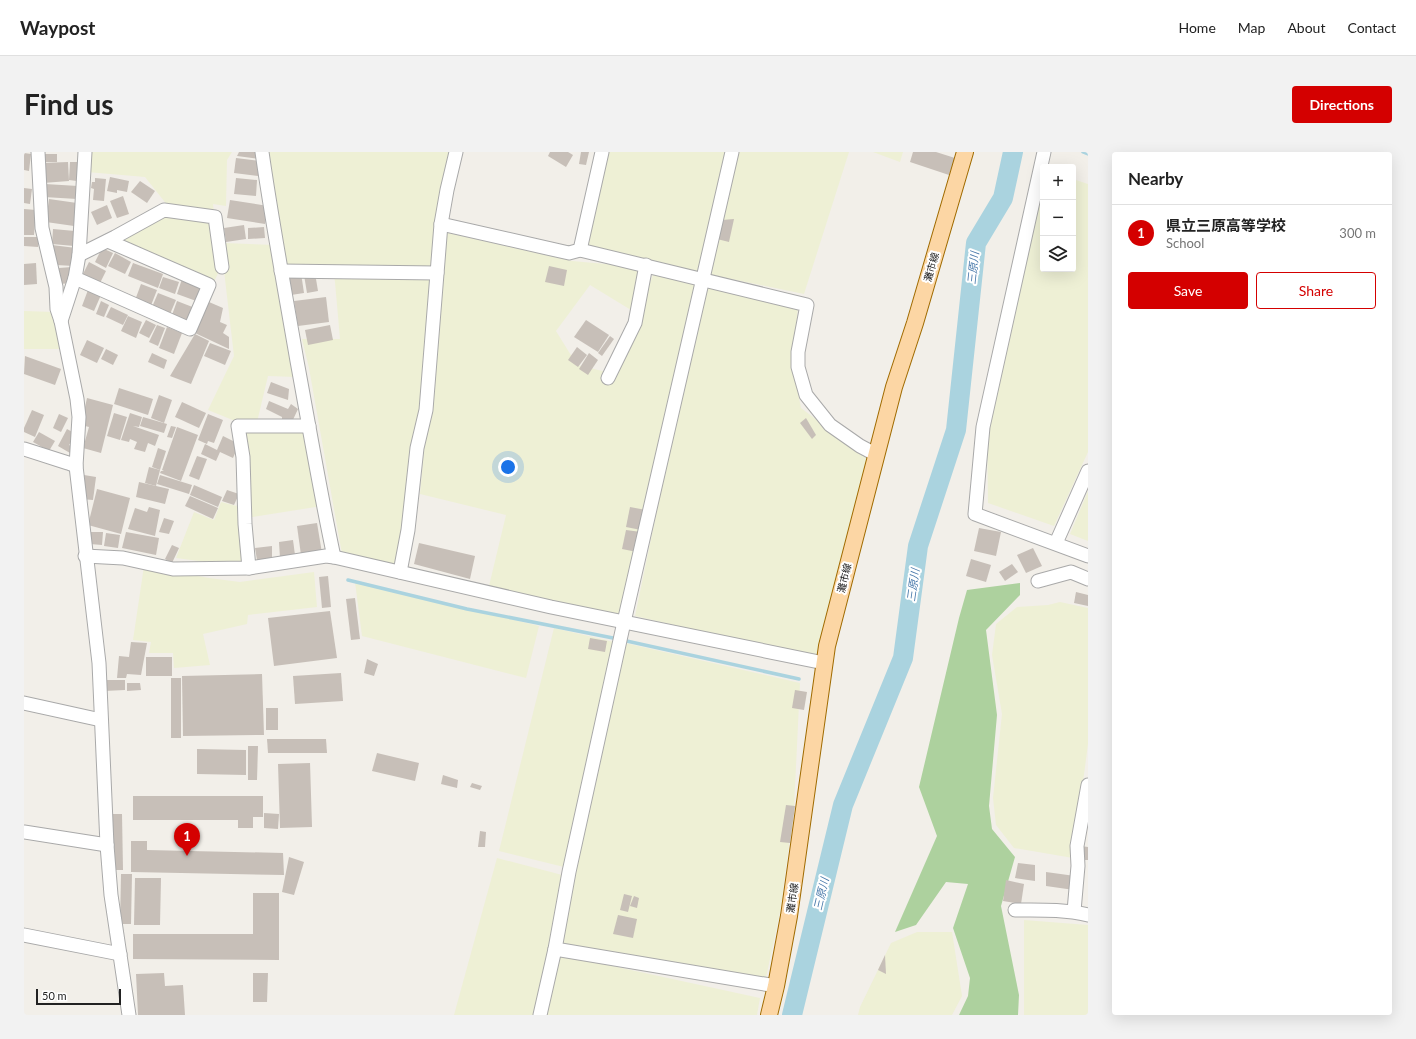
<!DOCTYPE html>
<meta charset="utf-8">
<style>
:root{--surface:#fff;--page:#f2f2f2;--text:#222;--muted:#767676;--line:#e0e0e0;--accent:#d40000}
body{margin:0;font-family:Lato,"Noto Sans JP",sans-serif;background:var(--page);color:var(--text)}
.controls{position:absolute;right:12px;top:12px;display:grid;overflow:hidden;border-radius:4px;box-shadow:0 4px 16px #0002}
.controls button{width:36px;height:36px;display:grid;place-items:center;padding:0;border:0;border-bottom:1px solid var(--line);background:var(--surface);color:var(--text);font:20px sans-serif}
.scale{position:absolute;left:12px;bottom:10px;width:85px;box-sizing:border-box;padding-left:4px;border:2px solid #222;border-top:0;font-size:11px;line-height:14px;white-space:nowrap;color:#222;-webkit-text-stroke:3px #fff;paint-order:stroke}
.you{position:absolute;left:484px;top:315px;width:14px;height:14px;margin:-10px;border:3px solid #fff;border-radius:50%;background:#1a73e8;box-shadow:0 0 0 6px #1a73e833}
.badge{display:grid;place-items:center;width:26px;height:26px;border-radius:50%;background:var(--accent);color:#fff;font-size:13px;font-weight:700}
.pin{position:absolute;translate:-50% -33px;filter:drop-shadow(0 1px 2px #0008)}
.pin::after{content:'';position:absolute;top:21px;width:14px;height:12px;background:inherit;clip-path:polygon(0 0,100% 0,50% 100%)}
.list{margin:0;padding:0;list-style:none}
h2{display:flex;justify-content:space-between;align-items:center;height:52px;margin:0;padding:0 16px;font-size:17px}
h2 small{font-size:13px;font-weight:400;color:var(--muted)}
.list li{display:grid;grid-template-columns:26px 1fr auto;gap:12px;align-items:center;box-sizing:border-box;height:56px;padding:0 16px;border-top:1px solid var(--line)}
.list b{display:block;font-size:15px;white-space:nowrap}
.list p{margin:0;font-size:13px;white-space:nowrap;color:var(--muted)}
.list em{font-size:13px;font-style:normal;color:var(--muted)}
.actions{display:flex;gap:8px;padding:12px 16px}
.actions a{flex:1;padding:9px 0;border:1px solid var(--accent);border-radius:4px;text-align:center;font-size:14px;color:var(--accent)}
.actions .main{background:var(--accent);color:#fff}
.icon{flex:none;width:22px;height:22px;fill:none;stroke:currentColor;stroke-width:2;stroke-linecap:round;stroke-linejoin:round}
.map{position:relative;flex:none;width:1064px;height:863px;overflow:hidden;border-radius:4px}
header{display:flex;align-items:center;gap:24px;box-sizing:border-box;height:56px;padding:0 20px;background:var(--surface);border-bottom:1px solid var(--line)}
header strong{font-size:19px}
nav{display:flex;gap:22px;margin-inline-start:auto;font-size:14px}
.intro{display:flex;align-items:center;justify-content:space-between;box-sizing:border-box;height:96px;padding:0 24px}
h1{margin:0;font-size:28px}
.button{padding:10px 18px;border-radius:4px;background:var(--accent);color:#fff;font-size:14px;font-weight:700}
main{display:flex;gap:24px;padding:0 24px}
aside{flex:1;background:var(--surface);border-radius:4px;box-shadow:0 4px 16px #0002}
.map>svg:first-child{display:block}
.farmland{fill:#eef0d5}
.forest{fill:#add19e}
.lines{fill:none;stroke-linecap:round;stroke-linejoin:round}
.stream{stroke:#aad3df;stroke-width:3.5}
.river{stroke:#aad3df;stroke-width:20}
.building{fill:#c7bfb8}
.minor-casing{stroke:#a9a9a9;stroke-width:15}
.major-casing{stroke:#a06b00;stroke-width:18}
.minor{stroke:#fff;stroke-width:13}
.major{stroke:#fcd6a4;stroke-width:16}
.labels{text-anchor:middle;stroke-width:4;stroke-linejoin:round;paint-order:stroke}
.street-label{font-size:10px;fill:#222;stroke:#fff}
.water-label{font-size:11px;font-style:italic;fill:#4a7aab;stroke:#fff}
</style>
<header>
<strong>Waypost</strong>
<nav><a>Home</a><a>Map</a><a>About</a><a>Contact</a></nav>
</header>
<div class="intro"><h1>Find us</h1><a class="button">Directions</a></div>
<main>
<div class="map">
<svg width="1064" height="863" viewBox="0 0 1064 863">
<rect width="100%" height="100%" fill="#f2efe9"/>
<g class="farmland">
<path d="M64 0H208L203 8 202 54 189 52 190 61 144 54 121 25 63 20Z"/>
<path d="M242 0H428L400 237 375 414 318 402 285 216 278 187H316L311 130 309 117H259Z"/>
<path d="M584 0H704L677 122 563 98Z"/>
<path d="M709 0H825L780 142 678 121Z"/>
<path d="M849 0H879L876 10Z"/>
<path d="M1049 27 1064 32V300L1030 374 964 351 963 276 1019 39V117H1049Z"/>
<path d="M141 60 187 68 195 119 189 132 92 89Z"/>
<path d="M420 80 548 109 615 115 607 158 566 133 532 179 553 213 587 221 616 158 630 120 672 132 595 463 465 434 482 363 396 342Z"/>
<path d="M200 91 251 93 272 225 244 224 233 270 216 271 184 258 210 204 197 93Z"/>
<path d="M680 132 774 154 769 214 777 256 843 306 795 506 611 464Z"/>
<path d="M0 159 30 160 37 197H0Z"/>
<path d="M283 276 298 354 222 366 217 277Z"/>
<path d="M1064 339V389L1046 382Z"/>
<path d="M197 350 217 355 220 415 152 406 170 360 190 368Z"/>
<path d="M120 414 185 426 216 430 290 420 293 455 224 463 223 472 179 482 186 513 150 516 149 501H125L127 490 109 488Z"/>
<path d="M331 430 515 474 502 526 338 484Z"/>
<path d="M1036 450 1064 456V592L1049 706 990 696 972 673 969 646 978 562 968 503 972 472 993 455 1024 453Z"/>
<path d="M530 476 590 490 544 716 475 699Z"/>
<path d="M601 491 776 531 770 656 756 760 740 835 536 794Z"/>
<path d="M473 706 542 724 510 863H430Z"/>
<path d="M1000 768 1064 773V863H1000Z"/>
<path d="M893 780H928L938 844 928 863H834L836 855 867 791Z"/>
<path d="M533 802 736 846 733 863H519Z"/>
</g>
<path class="forest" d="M996 431V443L962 478 973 563 965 654 968 677 991 705 977 754 995 843 994 863H935L944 844 946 826 929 776 944 732 922 730 892 773 871 780 913 684 895 635 935 466 943 438Z"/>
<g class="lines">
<g class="stream">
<path d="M1059 0 1064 2"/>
<path d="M324 428 443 457 589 486 775 527"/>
</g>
<path class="river" d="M768 863 819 653 879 506 894 394 932 278 952 91 979 46 989 0"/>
</g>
<g class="building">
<path d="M215 0H235V7L213 4Z"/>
<path d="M526 0H544L549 3 542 15 524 4Z"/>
<path d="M557 0H565L562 13 555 12Z"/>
<path d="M889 0H912L931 6 925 23 886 10Z"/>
<path d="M0 1 7 2 5 19 0 18Z"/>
<rect x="18" y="2" width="15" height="8"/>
<path d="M212 6 237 9 234 24 210 21Z"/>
<path d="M44 10 45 29 19 31 18 11Z"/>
<path d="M46 10H54L53 29 45 28Z"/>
<path d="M86 25 105 29 103 40 93 38V41L83 39Z"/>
<path d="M71 26 82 27 80 49 69 48 70 37 67 36 68 30H71Z"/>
<path d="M212 26 233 28 232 44 210 42Z"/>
<path d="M116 29 131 39 123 51 107 40Z"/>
<path d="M21 32 54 34 53 47 20 45Z"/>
<path d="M0 36 8 37 6 52 0 51Z"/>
<path d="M99 44 105 62 93 66 86 49Z"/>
<path d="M25 47 53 51 50 74 22 70Z"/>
<path d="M206 48 244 54 241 72 203 66Z"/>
<path d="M83 53 88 66 73 73 67 60Z"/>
<path d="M0 57 12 58 10 83H0Z"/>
<path d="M710 67 705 90 693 87 698 68Z"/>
<path d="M220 73 222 87 202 90 200 76Z"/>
<path d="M240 75 241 86 224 87V76Z"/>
<path d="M29 77 51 79 50 94 28 92Z"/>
<path d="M0 85H15L14 95 0 94Z"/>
<path d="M28 93 52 96 50 114 32 113Z"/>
<path d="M78 96 89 101 82 116 71 110Z"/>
<path d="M91 101 107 110 101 122 84 114Z"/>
<path d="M65 110 82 119 76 131 59 122Z"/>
<path d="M12 111 13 132 0 133V112Z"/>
<path d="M109 111 139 122 134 136 104 124Z"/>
<path d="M525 114 543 118 540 134 521 130Z"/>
<path d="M48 115 49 131 35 132V116Z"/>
<path d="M277 121 280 141 267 143 264 122Z"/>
<path d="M291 121 294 139 283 141 280 123Z"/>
<path d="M139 125 155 130 151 142 135 136Z"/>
<path d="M158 127 180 135 175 150 153 142Z"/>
<path d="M117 132 133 138 126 156 110 151Z"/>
<path d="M64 138 77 143 70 159 58 154Z"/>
<path d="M134 141 152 148 146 162 128 155Z"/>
<path d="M302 145 305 170 274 174 270 149Z"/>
<path d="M77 149 85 153 80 165 72 162Z"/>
<path d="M153 149 171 156 165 170 148 163Z"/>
<path d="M185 150 199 156 196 170 203 173 199 181 205 185V197L171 181Z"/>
<path d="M87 155 104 163 99 173 82 165Z"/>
<path d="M104 164 118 170 112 186 97 179Z"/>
<path d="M122 168 132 173 125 186 115 181Z"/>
<path d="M562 168 585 183 574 200 550 185Z"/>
<path d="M133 173 141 176 134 194 125 190Z"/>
<path d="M306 173 309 188 284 193 281 178Z"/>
<path d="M143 175 158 181 150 202 135 196Z"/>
<path d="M171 182 185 189 167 232 146 224Z"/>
<path d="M586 184 590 187 578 204 574 201Z"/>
<path d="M63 188 80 196 73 211 56 203Z"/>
<path d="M186 191 207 199 201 213 180 204Z"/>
<path d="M553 195 563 203 554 215 544 208Z"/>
<path d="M82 197 94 203 89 213 77 207Z"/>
<path d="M128 201 143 208 140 217 124 210Z"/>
<path d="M565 201 574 208 564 223 555 217Z"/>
<path d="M1 204 37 217 31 233 0 222Z"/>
<path d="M247 230 265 237 264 248 243 241Z"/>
<path d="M95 236 129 247 124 263 90 252Z"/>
<path d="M135 243 148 248 140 271 127 266Z"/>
<path d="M63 246 89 253 77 301 59 296 65 275 57 273Z"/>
<path d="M245 249 264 257 267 252 274 257 267 272 258 270V265L242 257Z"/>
<path d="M158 250 182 261 175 276 151 265Z"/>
<path d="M8 258 20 263 11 285 0 280V276Z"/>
<path d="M90 261 103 265 96 288 83 284Z"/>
<path d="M106 261 118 265 115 275 109 274 135 283 131 294 124 291 121 300 110 297 113 290 106 287 105 290 97 288Z"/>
<path d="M35 262 44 266 37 280 29 276Z"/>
<path d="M184 262 199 268 190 291 184 289 183 292 174 288Z"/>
<path d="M119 265 143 272 140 281 116 274Z"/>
<path d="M782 266 792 283 788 287 776 271Z"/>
<path d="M147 274 152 275 148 286 143 285Z"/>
<path d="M153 275 174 283 157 329 136 321 137 319H140L138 318Z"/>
<path d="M43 277 52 282 45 293 49 295 46 301 34 294Z"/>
<path d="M15 280 31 289 25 299 9 290Z"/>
<path d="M199 284 215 292 209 306 196 300 192 309 177 302 181 292 193 298Z"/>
<path d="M134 296 142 299 136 318 128 315Z"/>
<path d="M173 304 183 307 175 328 165 324Z"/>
<path d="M125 315 136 318 132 334 121 331Z"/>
<path d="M60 323 72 325 69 348 57 347Z"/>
<path d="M136 323 168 333 165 342 133 332Z"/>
<path d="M115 330 145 337 141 352 112 345Z"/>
<path d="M170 333 198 345 194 355 166 343Z"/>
<path d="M73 337 106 346 97 382 64 373Z"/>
<path d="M203 338 215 342 210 353 198 349Z"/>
<path d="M166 344 194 356 189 367 161 354Z"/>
<path d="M125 355 136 358 131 384 104 377 111 356 123 360Z"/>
<path d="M606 355 622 358 617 378 602 375Z"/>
<path d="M140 366 150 369 145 382 135 380Z"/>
<path d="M293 371 298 401 277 403 273 374Z"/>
<path d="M955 376 977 380 972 404 950 399Z"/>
<path d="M602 378 617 380 613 400 598 397Z"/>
<path d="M67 380H79L78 393 66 392Z"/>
<path d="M102 380 135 386 132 403 98 396Z"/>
<path d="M82 381 96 383 94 396 80 394Z"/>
<path d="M269 388 271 403 256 406 255 390Z"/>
<path d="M395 391 451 404 446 427 390 412Z"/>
<path d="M148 393 155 396 148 411 141 407Z"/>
<path d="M248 394V406L233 408 231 396Z"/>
<path d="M1009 396 1018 414 1002 421 993 403Z"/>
<path d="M947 407 967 413 962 430 942 424Z"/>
<path d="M988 412 994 420 981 429 975 420Z"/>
<path d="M304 424 307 455 298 456 295 425Z"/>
<path d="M1052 440 1064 443V454L1050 451Z"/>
<path d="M331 446 336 487 327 488 322 447Z"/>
<path d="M306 459 313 506 250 514 244 466Z"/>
<path d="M566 486 583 489 581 500 564 497Z"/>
<path d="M107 490 123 491 117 523 103 522 102 526H93L95 504 105 505Z"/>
<rect x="122" y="505" width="26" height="19"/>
<path d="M343 507 354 512 350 524 340 521Z"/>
<path d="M317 521 319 549 271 552 269 524Z"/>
<path d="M238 522 240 583 159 584 158 524Z"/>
<rect x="147" y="526" width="10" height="60"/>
<path d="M80 528H101V538L80 539Z"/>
<path d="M103 531H116L117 538 103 539Z"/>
<path d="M771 538 783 540 780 558 768 556Z"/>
<rect x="242" y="556" width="12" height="22"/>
<path d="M243 587H302L303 601H244Z"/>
<path d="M224 594H234L233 628H224Z"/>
<path d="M173 597 222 598V623L173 622Z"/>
<path d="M353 601 395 611 391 629 348 619Z"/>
<path d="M286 611 288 675 256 676 254 612Z"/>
<path d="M419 623 434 628 433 636 417 632Z"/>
<path d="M448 631 458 634 456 638 446 635Z"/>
<path d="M109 644H239V665H229V676H214V668H109Z"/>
<path d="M762 653 771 654 766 691 756 690Z"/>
<path d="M240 661 255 662 254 677 240 676Z"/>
<path d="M87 662H98L99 718H88Z"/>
<path d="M456 679 462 680 461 695H454Z"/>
<path d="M107 689H123V698L259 701 260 723 107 720Z"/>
<path d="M1057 694 1064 695V708H1057Z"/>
<path d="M265 705 280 710 270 743 258 740Z"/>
<path d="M994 711 1011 713V729L991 726Z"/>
<path d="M1022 720 1051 724 1050 738 1022 734Z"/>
<path d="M97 722H108L107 772H96Z"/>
<path d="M111 726H137L136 773H110Z"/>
<path d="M982 728 1000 732 997 752 979 749Z"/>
<path d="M229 741H255V808L109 807V782H229Z"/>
<path d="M600 742 608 744 604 760 596 758Z"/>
<path d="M610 744 615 746 613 756 606 754Z"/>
<path d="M594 763 613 767 609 786 589 782Z"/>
<path d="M861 803 862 822 854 818Z"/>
<path d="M140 821 141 834 159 833 161 863H114L112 822Z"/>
<path d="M229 821H244L243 850H229Z"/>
</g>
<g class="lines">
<defs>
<g id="minor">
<path d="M14 0 18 76 32 135 33 157 37 169 53 247 55 265 52 314 75 511 83 693 87 743 105 863"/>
<path d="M238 0C248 70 261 139 273 209 285 274 296 340 310 405"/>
<path d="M1020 0 959 275 951 362 1064 404"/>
<path d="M417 72 545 101 556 98 783 153 774 200V215L782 243 806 273 836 294 853 303"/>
<path d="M556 98 578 0"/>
<path d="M55 103 91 85 140 58 191 65 198 115"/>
<path d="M257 119 413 121"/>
<path d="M51 126 166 177 185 133 84 89"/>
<path d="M37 169 51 126 55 103 61 0"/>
<path d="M584 226 611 171 622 113"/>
<path d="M0 297 44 311 52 314"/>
<path d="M1032 391 1064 319"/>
<path d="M61 404 99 406 149 417 225 416 302 404 310 405 527 455 800 511"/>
<path d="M225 416 221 372 219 305 214 274H285"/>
<path d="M376 420 384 378 393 296 402 258 417 72 423 38 432 0"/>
<path d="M1014 429 1047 420 1064 427"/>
<path d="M0 551 77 568"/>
<path d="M0 680 83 693"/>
<path d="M991 758C1016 758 1040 757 1064 763"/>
<path d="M1050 759 1054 714 1053 694 1064 633"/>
<path d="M0 783 96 802"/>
<path d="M531 797 752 834"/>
<path d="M516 863 531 797 545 720 600 470 708 0"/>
</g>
<path id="major" d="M745 863 752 834 765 764 803 494 870 235 891 171 941 0"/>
</defs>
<use href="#minor" class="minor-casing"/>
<use href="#major" class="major-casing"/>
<use href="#minor" class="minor"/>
<use href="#major" class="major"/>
</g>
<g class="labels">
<g class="street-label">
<text transform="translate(907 115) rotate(-74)" y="4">灘市線</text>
<text transform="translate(820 426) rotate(-76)" y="4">灘市線</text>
<text transform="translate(768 746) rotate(-82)" y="4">灘市線</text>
</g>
<g class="water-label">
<text transform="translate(949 116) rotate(-84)" y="4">三原川</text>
<text transform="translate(889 433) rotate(-82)" y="4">三原川</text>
<text transform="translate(797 742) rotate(-77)" y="4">三原川</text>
</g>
</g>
</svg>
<div class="controls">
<button>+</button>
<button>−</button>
<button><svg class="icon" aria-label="layers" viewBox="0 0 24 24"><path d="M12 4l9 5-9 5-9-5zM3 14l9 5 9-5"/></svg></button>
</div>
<div class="scale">50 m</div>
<div class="you"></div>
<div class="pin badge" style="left:163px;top:704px">1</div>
</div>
<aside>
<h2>Nearby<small></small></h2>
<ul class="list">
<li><span class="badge">1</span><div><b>県立三原高等学校</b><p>School</p></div><em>300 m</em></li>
</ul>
<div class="actions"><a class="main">Save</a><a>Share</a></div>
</aside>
</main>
